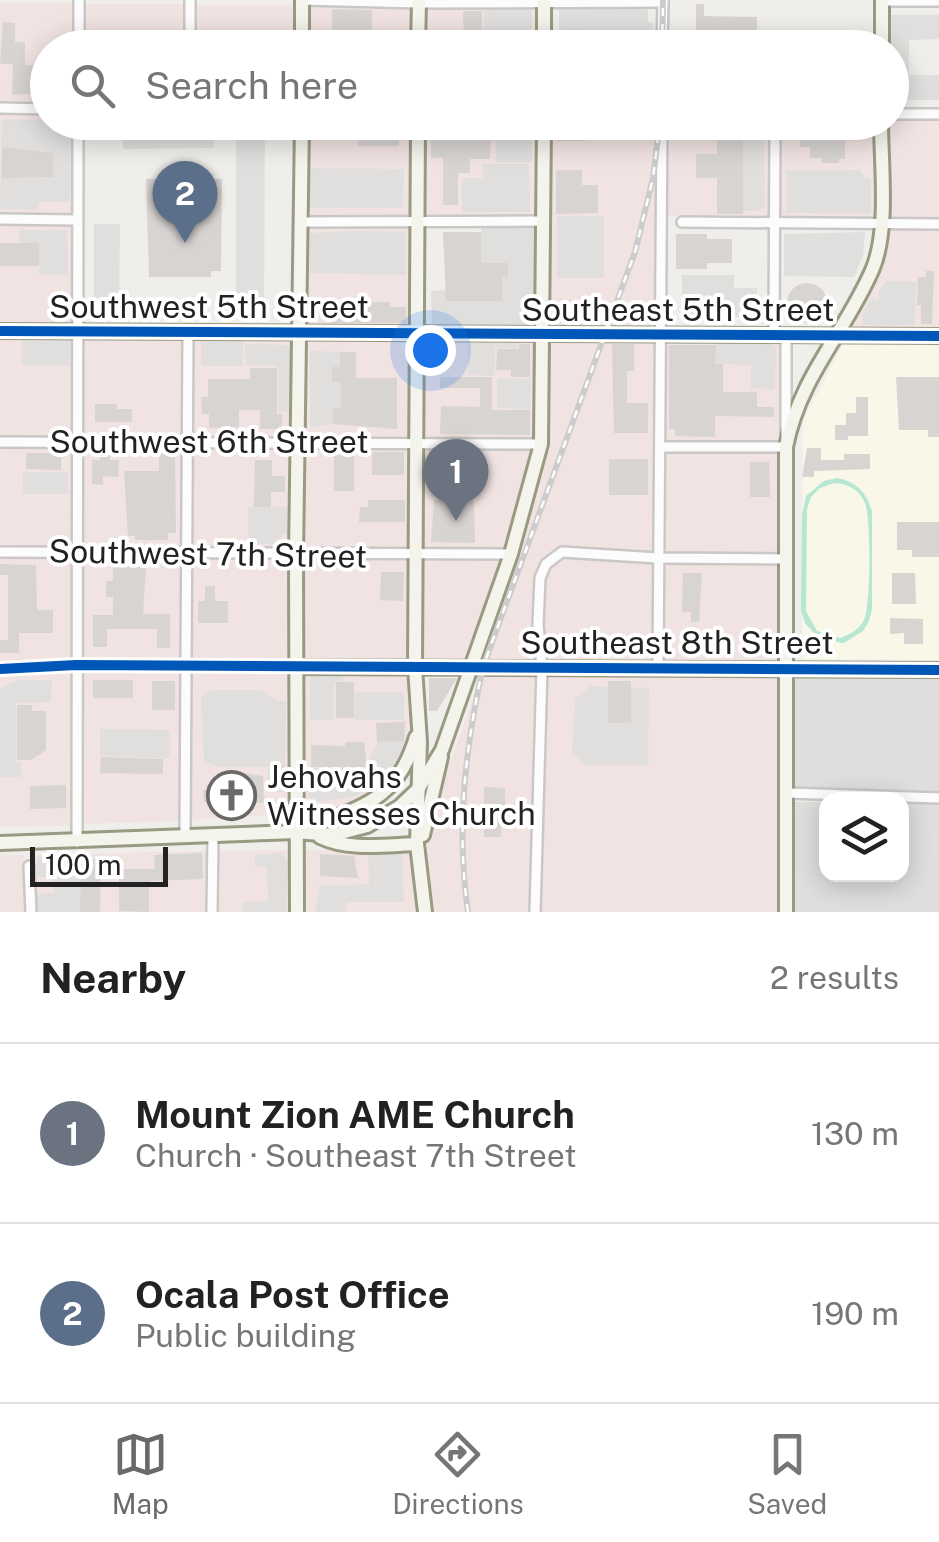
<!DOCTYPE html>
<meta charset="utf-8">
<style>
:root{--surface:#fff;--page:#f6f6f6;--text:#222;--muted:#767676;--line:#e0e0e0;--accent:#6a6968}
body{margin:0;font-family:"Public Sans",sans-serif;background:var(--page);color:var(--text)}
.controls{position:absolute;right:30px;bottom:30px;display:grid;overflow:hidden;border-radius:20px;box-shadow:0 5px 25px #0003}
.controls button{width:90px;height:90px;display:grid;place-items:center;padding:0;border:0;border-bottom:2px solid var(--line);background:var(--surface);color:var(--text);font:50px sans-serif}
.scale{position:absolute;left:30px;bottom:25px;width:138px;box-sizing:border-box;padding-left:10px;border:5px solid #222;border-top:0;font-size:28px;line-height:35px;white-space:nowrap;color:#222;-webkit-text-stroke:8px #fff;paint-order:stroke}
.you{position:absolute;left:430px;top:350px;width:35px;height:35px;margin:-25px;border:8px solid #fff;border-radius:50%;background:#1a73e8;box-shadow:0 0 0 15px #1a73e833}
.badge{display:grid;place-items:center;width:65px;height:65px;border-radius:50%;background:var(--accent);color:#fff;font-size:32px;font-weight:700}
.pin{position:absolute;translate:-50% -82px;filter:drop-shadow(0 2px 5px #0008)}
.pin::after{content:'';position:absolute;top:52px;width:35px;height:30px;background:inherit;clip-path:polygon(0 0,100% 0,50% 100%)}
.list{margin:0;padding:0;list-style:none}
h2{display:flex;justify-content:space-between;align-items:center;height:130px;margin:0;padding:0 40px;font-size:42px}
h2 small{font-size:32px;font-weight:400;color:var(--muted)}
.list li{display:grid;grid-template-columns:65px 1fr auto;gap:30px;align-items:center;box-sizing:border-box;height:180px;padding:0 40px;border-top:2px solid var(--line)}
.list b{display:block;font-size:38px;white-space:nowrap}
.list p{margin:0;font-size:32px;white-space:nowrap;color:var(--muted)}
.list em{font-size:32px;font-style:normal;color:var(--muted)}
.icon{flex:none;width:55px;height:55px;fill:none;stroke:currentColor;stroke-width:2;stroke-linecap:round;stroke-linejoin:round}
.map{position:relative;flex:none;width:939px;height:912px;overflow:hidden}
.search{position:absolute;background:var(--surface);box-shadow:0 5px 25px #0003;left:30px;right:30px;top:30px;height:110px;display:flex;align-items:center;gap:25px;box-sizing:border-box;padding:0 35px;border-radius:55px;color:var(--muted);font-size:38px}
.sheet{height:490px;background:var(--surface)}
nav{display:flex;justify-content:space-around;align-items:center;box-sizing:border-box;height:140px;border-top:2px solid var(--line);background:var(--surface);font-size:28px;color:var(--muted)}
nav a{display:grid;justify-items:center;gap:5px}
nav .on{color:var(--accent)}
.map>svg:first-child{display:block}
.residential{fill:#dfdedc}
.commercial{fill:#f1e3e1}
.education{fill:#f8f7e8}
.pitch{fill:#b7e6d2;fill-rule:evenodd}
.parking{fill:#e0dfde;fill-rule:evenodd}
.building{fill:#d7d4d2}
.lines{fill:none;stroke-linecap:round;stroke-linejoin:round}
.street-casing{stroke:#c9c8c7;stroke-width:14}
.secondary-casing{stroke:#999a82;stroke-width:18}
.street{stroke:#fdfcfc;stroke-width:9}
.secondary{stroke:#f4f4ed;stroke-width:12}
.rail-casing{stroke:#ccc;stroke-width:6}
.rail{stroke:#fff;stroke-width:2.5;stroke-dasharray:8;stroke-linecap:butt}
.cycleway-casing{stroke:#fff;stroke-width:16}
.cycleway{stroke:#0057b8;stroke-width:10}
.labels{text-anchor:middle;stroke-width:8;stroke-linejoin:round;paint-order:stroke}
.street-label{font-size:32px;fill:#222;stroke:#fff}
.poi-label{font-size:32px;fill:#222;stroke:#fff;text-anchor:start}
</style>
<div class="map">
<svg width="939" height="912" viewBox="0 0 939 912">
<rect width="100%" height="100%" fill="#f0eeeb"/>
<g class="residential">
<path d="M793 674 939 676V793L793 791Z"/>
<path d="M793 802H826V874H902V804H939V912H791Z"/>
</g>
<g class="commercial">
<path d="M0 3H74V47L48 48 47 103H0Z"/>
<path d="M84 4H185V47L84 48Z"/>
<path d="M195 5H298V47L194 48Z"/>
<path d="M307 5 414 9V47L307 48Z"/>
<path d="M540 7V47L423 48V9Z"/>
<path d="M0 113 47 114 48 122 73 123 72 215 0 214Z"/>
<path d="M892 119H939V219H886V123L892 122Z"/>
<path d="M307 123H413L414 217H307Z"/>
<path d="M422 123H539L538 216H423Z"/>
<path d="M549 123H657V329L548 330Z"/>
<path d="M667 123H770V217L668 216Z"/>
<path d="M780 123H877L876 219 779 217Z"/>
<path d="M0 224 72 225 73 326H0Z"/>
<path d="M307 227H414L413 328 305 326Z"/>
<path d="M885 229 939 230V330L844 331Z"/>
<path d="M0 336 73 337V436H0Z"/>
<path d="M83 337 184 338 183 437 82 436Z"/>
<path d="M295 337 294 438 193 437V338Z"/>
<path d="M305 337 413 339 412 438 304 439Z"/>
<path d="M422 339 538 340 536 439 422 438Z"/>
<path d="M657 339 654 553 559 547 543 560 535 578 533 624 537 662H479L542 467 547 340Z"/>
<path d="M667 339 781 340V441H665Z"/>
<path d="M0 447H73L72 546 0 547Z"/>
<path d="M82 447H183V547L82 546Z"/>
<path d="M193 447 294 449 292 549 192 547Z"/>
<path d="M304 449H412L411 550 301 549Z"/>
<path d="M422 449 535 450 508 549 421 550Z"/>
<path d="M665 452H782V554L663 553Z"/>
<path d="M72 557V660L0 663V558Z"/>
<path d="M82 557 183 558 182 661 81 660Z"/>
<path d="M563 557 654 563V664L546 662 543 624 545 580 549 568Z"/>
<path d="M192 558 292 560 293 662 191 661Z"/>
<path d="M504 559 469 662H420L421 561Z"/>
<path d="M301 560 411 561V662H303Z"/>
<path d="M663 564H782L784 663 663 664Z"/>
<path d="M72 671V825L0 827V674Z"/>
<path d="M81 671H182L181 821 82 824Z"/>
<path d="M191 671 293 673 292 814 190 820Z"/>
<path d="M303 673H411L414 725 405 754 387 782 351 807 301 813Z"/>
<path d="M537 673 530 912H430L425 870 428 835 439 794 482 674Z"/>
<path d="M547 673 784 674 781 912H540Z"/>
<path d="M292 850V912H216L218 851Z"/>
<path d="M301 850H413L420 912H302Z"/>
<path d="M208 851 207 912H36L34 855Z"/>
<path d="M0 855H24L26 912H0Z"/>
</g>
<path class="education" d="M939 341V660L802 659 803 421 844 342Z"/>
<path class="pitch" d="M837 478C857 482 866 492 872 511V609L869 621 863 631 844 643 820 640 805 623 801 610 802 516 806 496 824 481ZM834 483C848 484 859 489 865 503 871 518 871 606 864 620 859 630 849 635 840 638L817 631 806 611 807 509 811 497 820 488Z"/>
<g class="parking">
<rect x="484" y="7" width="48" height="40"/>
<path d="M559 8 648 9V22L653 23V47H624V30L570 29 569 47 559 48Z"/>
<path d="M891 15H939V39L909 40V75H939V100H892Z"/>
<path d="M2 119 47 120 51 123V132L71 133 70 202H38V210L0 209ZM2 147 53 153V177L2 178Z"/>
<path d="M123 123H214V148L123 149Z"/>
<path d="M236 123H265L264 314 255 322 236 317Z"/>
<path d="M495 123H532V162H496Z"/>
<path d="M743 127H764L765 207 757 211H743Z"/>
<path d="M483 164H529L530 212H462V178H483Z"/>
<path d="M310 168 404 169 403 208H309Z"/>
<path d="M786 170H860L864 178H871V213H787Z"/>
<rect x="557" y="216" width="47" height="62"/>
<path d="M94 224H120L119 317H94Z"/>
<path d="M530 226 538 231V316L525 328 432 326 431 291 446 290V301H501L502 277H508L481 263V227Z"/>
<path d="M19 230H67L68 275 39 274V244L20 243Z"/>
<path d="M358 231 406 232V275L310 273V233Z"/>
<path d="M865 232 863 255 854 277 784 276V234Z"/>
<path d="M682 275H734V288H757V317H688L682 309Z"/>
<path d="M887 281 916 282 915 325H863L862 315 870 299 879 300V291Z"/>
<path d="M22 339 70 340V366L22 365Z"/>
<path d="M468 339H518V348H495L494 376 468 375Z"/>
<rect x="201" y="341" width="42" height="25"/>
<path d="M716 342 771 343 776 348 775 389 751 388V365L715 364Z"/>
<path d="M245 344 292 345 291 411H278V366L246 365Z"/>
<path d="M310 351 340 352V367H332V381L341 382V408L333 409V424L310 427Z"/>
<path d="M497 378 531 379 530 409 497 408Z"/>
<rect x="23" y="472" width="45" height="22"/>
<path d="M248 507H287V534H282L281 544H248Z"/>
<path d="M310 673H343V681L334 682V720H310Z"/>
<path d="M18 680H52L51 702 16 703V762H21V777H0V688Z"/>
<path d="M591 686 649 688 648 765H586L572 752 575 699Z"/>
<path d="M209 690H261L277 701H286L285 792H269L268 767H221L204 762 201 698Z"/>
<rect x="355" y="692" width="49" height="28"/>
<path d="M100 729 170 730V758L100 756Z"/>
<path d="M405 741 396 764 376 785 356 796 319 802 308 797V768L366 767 377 742Z"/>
<path d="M368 852H402L404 902H346V912H315L320 886 369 884Z"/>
<path d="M281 853 288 861 286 912H242V902L268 901 267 867 255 866V855Z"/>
<path d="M37 857 81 859 80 912H37L36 894 54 893 53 878 37 877Z"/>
</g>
<g class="building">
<path d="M696 4H704V16L757 17V48H696Z"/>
<path d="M332 9 372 10V40L400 41V48H332Z"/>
<path d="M463 11H482V48H469V38H464Z"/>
<path d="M3 22 15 23V42H25V65H44V69H48V88H39V93L12 95 13 64H0Z"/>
<path d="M569 29 624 30V48H569Z"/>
<path d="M359 122H407V139H399V146H358Z"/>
<path d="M431 122H491L490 159H470V173H458V205H443V158H431Z"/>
<rect x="556" y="122" width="30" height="19"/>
<path d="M693 122 743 125V214H717V178H696V154H717V133H693Z"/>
<path d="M810 134H845V159H839V163H822V158H810V147H800V137H810Z"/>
<path d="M2 147 53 153V177L2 178Z"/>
<path d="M556 170H582V185H598V213L556 214Z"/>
<path d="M146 179H222L221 271H211V277H149Z"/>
<path d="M443 232H481V263H508V277H502V301H446Z"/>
<path d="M676 234H707V239H732V263H707V269H676Z"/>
<rect x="0" y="243" width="39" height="23"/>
<path d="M926 271H934L932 324H921V305H917L918 277H926Z"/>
<circle cx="807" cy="303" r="20"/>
<rect x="560" y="300" width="34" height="22"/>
<path d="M365 302H390V307H406V323H331V308H365Z"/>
<path d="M519 344H530V377H511V370H496L497 349H519Z"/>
<path d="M612 344H634V371H627V403H648V433H614Z"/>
<path d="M669 345H716L715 364H723V392H757V407H774V417L715 416V437L675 436V429H669Z"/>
<path d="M340 352H356V378H397V429L333 424V408H341V382H332V367H340Z"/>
<path d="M250 368H277V414H282V429H260V410H239V427L209 428V414H202L201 397H208V379H250Z"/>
<path d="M440 377H492V410H530V435L440 434 441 406 480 407V388H440Z"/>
<path d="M896 377H939V437H928V430H899Z"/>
<path d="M856 397H868V436H848V440H835V425H846V413H856Z"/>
<path d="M95 404H117V409H132V422H95Z"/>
<path d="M807 448H821V460H844V454H870V469L814 471V477H802Z"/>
<rect x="372" y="452" width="32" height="23"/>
<rect x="429" y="452" width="31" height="23"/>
<path d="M26 453H61V470L26 469Z"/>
<path d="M100 454H110V460H119L118 477 103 476V485L92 484V460H100Z"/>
<path d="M159 454H175L176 533H168V540H135V536H128L124 471H159Z"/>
<rect x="334" y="455" width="20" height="36"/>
<rect x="609" y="459" width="39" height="36"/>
<path d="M255 460H272V476H285V492H271V507H254Z"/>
<path d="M750 462H769L770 497H750Z"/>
<path d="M368 500H405V522H359L360 507H368Z"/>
<path d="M434 500 474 501 475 543 431 542Z"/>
<path d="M897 522H939V557H912V550H897Z"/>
<path d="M0 564 36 565 37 610H53V633H19V653H0V640H8V575H0Z"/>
<path d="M113 566H146L143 614H170V648H157V629H107V647H93V615H113V597H106V581H113Z"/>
<path d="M381 572H404L403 601 380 600Z"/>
<path d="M683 573H702L699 622H691V612H682Z"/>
<path d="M892 573H915L916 604H892Z"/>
<path d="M205 586H215V601H228V623H198V601H205Z"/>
<path d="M890 618 923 619V644H904V633L890 634Z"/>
<path d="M429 678H457L437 711H429Z"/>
<rect x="93" y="680" width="40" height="18"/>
<rect x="152" y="681" width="23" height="29"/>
<rect x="608" y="681" width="23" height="42"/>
<rect x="336" y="682" width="18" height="36"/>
<path d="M17 705H32V711H46V750L31 760H17Z"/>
<path d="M405 722 404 741 377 742 376 723Z"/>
<path d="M345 742H364L367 767H311V745L345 746Z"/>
<path d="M101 757 163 759V774L100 773Z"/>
<path d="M235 772 263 776 264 803 204 802 203 790H222L221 777 235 776Z"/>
<path d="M66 785V808L30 809V786Z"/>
<path d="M484 787 505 788V821H501V837H484Z"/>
<path d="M202 853 203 879 149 881V912L119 911V869H155L154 855Z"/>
<path d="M320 854 354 856 358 878 320 876Z"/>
<path d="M81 859H101L100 912H80Z"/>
</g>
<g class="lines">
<defs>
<g id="street">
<path d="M303 0 419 3 663 2"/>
<path d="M882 1H939"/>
<path d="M79 48V0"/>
<path d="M190 48V0"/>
<path d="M662 48 663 0"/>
<path d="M0 108 48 109"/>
<path d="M892 114H939"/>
<path d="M0 219 76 220"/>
<path d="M302 222 543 221"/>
<path d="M682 222 939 224"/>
<path d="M774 334 775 122"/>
<path d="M0 442 541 444"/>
<path d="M661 447H786V335"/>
<path d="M0 552 511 554"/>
<path d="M0 669 76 665 298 667"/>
<path d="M658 669 662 122"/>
<path d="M788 793 939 798"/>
<path d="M185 836 188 333"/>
<path d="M77 842 78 122"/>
<path d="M29 866 31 912"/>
<path d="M212 912 213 835"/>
<path d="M535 912 542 668 538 624 540 578 546 564 562 552 658 558 787 559"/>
</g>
<g id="secondary">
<path d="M302 0V48"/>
<path d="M418 48 419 0"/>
<path d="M544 48V0"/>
<path d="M882 48V0"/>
<path d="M418 122 415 667 420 742 417 844 425 912"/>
<path d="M0 331 939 336"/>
<path d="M298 667 939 670"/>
<path d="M303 829C360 807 397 802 416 737"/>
<path d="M423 835 441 757"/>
<path d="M320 837C349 851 386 845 417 844"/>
<path d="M0 843 296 832 333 835 367 826 399 807 419 788 442 750 511 554 541 444 544 122"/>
<path d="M297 912 296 555 302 122"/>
<path d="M786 912V447C800 375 846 332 873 268 889 228 881 165 881 122"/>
</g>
</defs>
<use href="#street" class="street-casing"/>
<use href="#secondary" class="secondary-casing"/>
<use href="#street" class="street"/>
<use href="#secondary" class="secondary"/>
<defs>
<g id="rail">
<path d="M662 48 663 0"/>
<path d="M468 912C456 829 465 749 483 667L635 252 653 178 660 122"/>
</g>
</defs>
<use href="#rail" class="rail-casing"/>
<use href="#rail" class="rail"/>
<defs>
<g id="cycleway">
<path d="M0 331 939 336"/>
<path d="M0 669 76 665 939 670"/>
</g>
</defs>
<use href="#cycleway" class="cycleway-casing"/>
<use href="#cycleway" class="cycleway"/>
</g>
<defs>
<symbol id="church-ring" viewBox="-11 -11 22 22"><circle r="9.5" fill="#fff" stroke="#6a6968" stroke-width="1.5"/><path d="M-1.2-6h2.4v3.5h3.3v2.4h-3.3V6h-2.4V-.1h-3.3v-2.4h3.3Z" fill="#6a6968"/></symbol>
</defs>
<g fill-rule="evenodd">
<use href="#church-ring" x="204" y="768" width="55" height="55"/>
</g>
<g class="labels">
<g class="street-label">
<text x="209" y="318">Southwest 5th Street</text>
<text x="678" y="321">Southeast 5th Street</text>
<text x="209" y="453">Southwest 6th Street</text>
<text transform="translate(208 554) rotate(1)" y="11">Southwest 7th Street</text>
<text x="677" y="654">Southeast 8th Street</text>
</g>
<g class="poi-label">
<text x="267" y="788">Jehovahs<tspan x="267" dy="37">Witnesses Church</tspan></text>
</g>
</g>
</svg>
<div class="controls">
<button><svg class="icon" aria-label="layers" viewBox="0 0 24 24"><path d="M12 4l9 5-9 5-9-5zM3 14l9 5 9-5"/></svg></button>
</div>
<div class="scale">100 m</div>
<div class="you"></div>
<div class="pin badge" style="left:456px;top:521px;background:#6b7280">1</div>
<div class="pin badge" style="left:185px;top:243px;background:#5c6f8a">2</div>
<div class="search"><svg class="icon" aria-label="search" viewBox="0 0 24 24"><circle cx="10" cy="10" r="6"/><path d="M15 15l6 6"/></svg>Search here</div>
</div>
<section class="sheet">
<h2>Nearby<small>2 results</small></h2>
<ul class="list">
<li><span class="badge" style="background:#6b7280">1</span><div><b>Mount Zion AME Church</b><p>Church · Southeast 7th Street</p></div><em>130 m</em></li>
<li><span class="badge" style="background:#5c6f8a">2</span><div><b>Ocala Post Office</b><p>Public building</p></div><em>190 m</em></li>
</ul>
</section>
<nav>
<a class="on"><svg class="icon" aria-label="map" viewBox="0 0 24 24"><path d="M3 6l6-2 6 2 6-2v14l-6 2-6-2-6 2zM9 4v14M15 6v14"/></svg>Map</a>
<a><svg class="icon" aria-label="directions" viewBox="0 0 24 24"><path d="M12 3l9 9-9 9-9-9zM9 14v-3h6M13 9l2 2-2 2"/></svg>Directions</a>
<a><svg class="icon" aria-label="saved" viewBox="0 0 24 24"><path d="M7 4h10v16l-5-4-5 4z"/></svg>Saved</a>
</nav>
